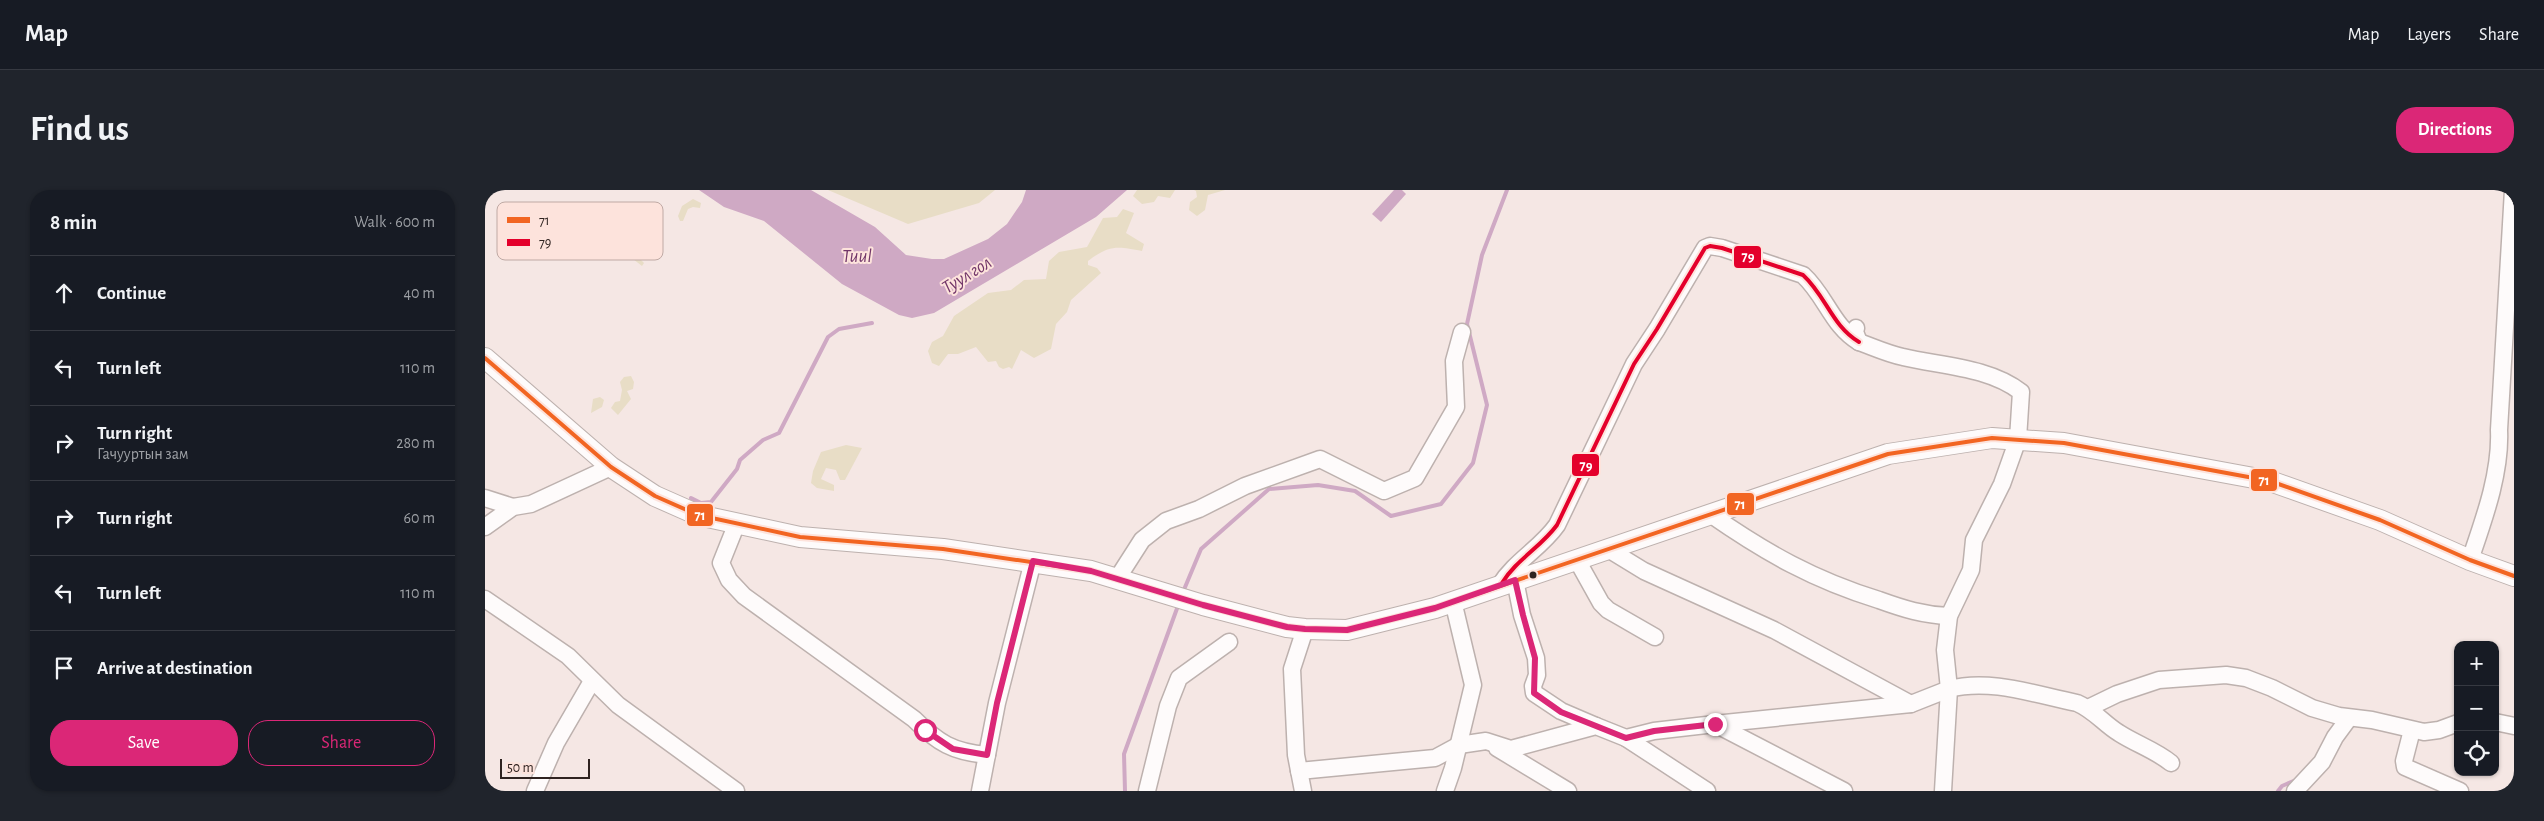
<!DOCTYPE html>
<meta charset="utf-8">
<style>
:root{--surface:#171b24;--page:#20242c;--text:#f1f3f6;--muted:#9ea1a6;--line:#363941;--accent:#db2777}
body{margin:0;font-family:"Alegreya Sans",sans-serif;background:var(--page);color:var(--text)}
.controls{position:absolute;right:15px;bottom:15px;display:grid;overflow:hidden;border-radius:10px;box-shadow:0 1px 4px #0004}
.controls button{width:45px;height:45px;display:grid;place-items:center;padding:0;border:0;border-bottom:1px solid var(--line);background:var(--surface);color:var(--text);font:25px sans-serif}
.scale{position:absolute;left:15px;bottom:12px;width:90px;box-sizing:border-box;padding-left:5px;border:2px solid #2f2320;border-top:0;font-size:14px;line-height:18px;white-space:nowrap;color:#2f2320;-webkit-text-stroke:4px #fde3dc;paint-order:stroke}
.stop{position:absolute;width:15px;height:15px;margin:-11px;border:4px solid #db2777;border-radius:50%;background:#fff}
.stop.end{background:#db2777;border-color:#fff;box-shadow:0 1px 5px #0008}
.list{margin:0;padding:0;list-style:none}
h2{display:flex;justify-content:space-between;align-items:center;height:65px;margin:0;padding:0 20px;font-size:21px}
h2 small{font-size:16px;font-weight:400;color:var(--muted)}
.list li{display:grid;grid-template-columns:32px 1fr auto;gap:15px;align-items:center;box-sizing:border-box;height:75px;padding:0 20px;border-top:1px solid var(--line)}
.list b{display:block;font-size:19px;white-space:nowrap}
.list p{margin:0;font-size:16px;white-space:nowrap;color:var(--muted)}
.list em{font-size:16px;font-style:normal;color:var(--muted)}
.actions{display:flex;gap:10px;padding:15px 20px}
.actions a{flex:1;padding:11px 0;border:1px solid var(--accent);border-radius:20px;text-align:center;font-size:18px;color:var(--accent)}
.actions .main{background:var(--accent);color:#fff}
.icon{flex:none;width:28px;height:28px;fill:none;stroke:currentColor;stroke-width:2;stroke-linecap:round;stroke-linejoin:round}
.map{position:relative;flex:none;width:2029px;height:601px;overflow:hidden;border-radius:20px}
header{display:flex;align-items:center;gap:30px;box-sizing:border-box;height:70px;padding:0 25px;background:var(--surface);border-bottom:1px solid var(--line)}
header strong{font-size:24px}
nav{display:flex;gap:28px;margin-inline-start:auto;font-size:18px}
.intro{display:flex;align-items:center;justify-content:space-between;box-sizing:border-box;height:120px;padding:0 30px}
h1{margin:0;font-size:35px}
.button{padding:12px 22px;border-radius:20px;background:var(--accent);color:#fff;font-size:18px;font-weight:700}
main{display:flex;gap:30px;padding:0 30px}
aside{flex:1;background:var(--surface);border-radius:20px;box-shadow:0 1px 4px #0004}
.map>svg:first-child{display:block}
.green{fill:#e8ddc6}
.water{fill:#cfa9c4}
.lines{fill:none;stroke-linecap:round;stroke-linejoin:round}
.stream{stroke:#cfa9c4;stroke-width:4}
.minor-casing{stroke:#bdb1ae;stroke-width:19}
.major-casing{stroke:#bdb1ae;stroke-width:22}
.minor{stroke:#fefbfb;stroke-width:16}
.major{stroke:#fefbfb;stroke-width:20}
.bus-1-casing{stroke:#fde3dc;stroke-width:8}
.bus-2-casing{stroke:#fde3dc;stroke-width:8}
.bus-1{stroke:#f26522;stroke-width:4}
.bus-2{stroke:#e4002b;stroke-width:4}
.route{stroke:#db2777;stroke-width:6}
.bus-dot{fill:#2f2320;stroke:#fde3dc;stroke-width:2}
.labels{text-anchor:middle;stroke-width:4;stroke-linejoin:round;paint-order:stroke}
.water-label{font-size:19px;font-style:italic;fill:#723669;stroke:#fde3dc}
.key{fill:#fde3dc;stroke:#bfa9a4;stroke-width:1}
.key-label{font-size:14px;fill:#2f2320}
.line-badge{stroke:#fde3dc;stroke-width:2}
.badge-label{font-size:14px;text-anchor:middle;font-weight:bold;fill:#fff}
</style>
<header>
<strong>Map</strong>
<nav><a>Map</a><a>Layers</a><a>Share</a></nav>
</header>
<div class="intro"><h1>Find us</h1><a class="button">Directions</a></div>
<main>
<aside>
<h2>8 min<small>Walk · 600 m</small></h2>
<ul class="list">
<li><svg class="icon" aria-label="ahead" viewBox="0 0 24 24"><path d="M12 20V5M6 11l6-6 6 6"/></svg><div><b>Continue</b></div><em>40 m</em></li>
<li><svg class="icon" aria-label="left" viewBox="0 0 24 24"><path d="M17 20v-9H6M10 6l-5 5 5 5"/></svg><div><b>Turn left</b></div><em>110 m</em></li>
<li><svg class="icon" aria-label="right" viewBox="0 0 24 24"><path d="M7 20v-9h11M14 6l5 5-5 5"/></svg><div><b>Turn right</b><p>Гачууртын зам</p></div><em>280 m</em></li>
<li><svg class="icon" aria-label="right" viewBox="0 0 24 24"><path d="M7 20v-9h11M14 6l5 5-5 5"/></svg><div><b>Turn right</b></div><em>60 m</em></li>
<li><svg class="icon" aria-label="left" viewBox="0 0 24 24"><path d="M17 20v-9H6M10 6l-5 5 5 5"/></svg><div><b>Turn left</b></div><em>110 m</em></li>
<li><svg class="icon" aria-label="arrive" viewBox="0 0 24 24"><path d="M6 21V4h12l-3 4 3 4H6"/></svg><div><b>Arrive at destination</b></div></li>
</ul>
<div class="actions"><a class="main">Save</a><a>Share</a></div>
</aside>
<div class="map">
<svg width="2029" height="601" viewBox="0 0 2029 601">
<rect width="100%" height="100%" fill="#f5e7e4"/>
<g class="green">
<path d="M343 0H510L494 13 423 34Z"/>
<path d="M652 0H690L685 8 673 6 669 12 657 14 648 6Z"/>
<path d="M709 0H740L723 5 720 20 712 26 704 20 705 12 712 7 711 1Z"/>
<path d="M208 9 216 13 215 18 208 17 203 19 198 31H195L193 26 197 16Z"/>
<path d="M638 19 649 23 641 43 659 54 657 61C632 56 624 55 603 71V75L612 78 616 83 586 110 582 122 571 134 566 159 549 168 536 160 527 179 524 177 518 179 514 177 511 171 503 172 491 157 473 164H463L454 176 447 173 443 161 447 152 458 146 469 126 503 103 526 100 539 90 561 89 564 71 574 62 602 57 618 28 632 27Z"/>
<path d="M153 60 158 65 155 69 159 73 157 76 148 69 149 64Z"/>
<path d="M146 186 149 192 148 199 142 201 146 209 133 225 126 218 130 212 135 211 137 200 135 192 139 187Z"/>
<path d="M115 207 119 210 117 217 106 223 108 209Z"/>
<path d="M361 255 377 258 360 290H355L351 280 341 278 336 289 349 295V301L332 298 326 293 328 281 336 262Z"/>
</g>
<g class="water">
<path d="M214 0H326L390 37 421 65 447 69H459L503 49 522 34 537 12 541 0H642L611 27 449 123 427 128 414 125 357 94 279 31 239 17Z"/>
<path d="M909 0H917L921 4 896 32 887 24Z"/>
</g>
<g class="lines">
<g class="stream">
<path d="M206 308 216 313 226 312 252 279 255 270 278 250 294 243 343 147 354 139 387 133"/>
<path d="M698 402 716 359 784 299 833 295 870 301 906 326 956 314 988 273 1002 215 982 134 997 65 1022 0"/>
<path d="M640 601 639 564 694 413"/>
<path d="M1793 601 1797 596 1811 590"/>
</g>
<defs>
<g id="minor">
<path d="M0 308 28 317"/>
<path d="M1225 324C1281 363 1329 390 1394 410 1419 419 1438 425 1464 426"/>
<path d="M252 333 236 373 244 390 259 406 429 529C453 553 468 562 502 565"/>
<path d="M0 337 28 317 46 314 126 277"/>
<path d="M1123 359 1159 381 1289 440 1426 514"/>
<path d="M1092 370 1116 413 1123 420 1170 447"/>
<path d="M1985 370C1999 329 2016 283 2014 240L2028 0"/>
<path d="M632 389 657 350 681 331 714 319 760 296 835 269 899 301 930 288 971 217 969 171 977 142"/>
<path d="M1030 390 1037 425 1051 468 1052 485 1048 496 1049 503 1076 521 1111 536"/>
<path d="M1015 395C1030 371 1056 358 1072 335L1149 174 1172 139 1220 58 1225 56 1237 58 1318 85C1341 106 1347 136 1374 152"/>
<path d="M0 409 83 466 133 515 251 601"/>
<path d="M1603 518 1632 504 1674 490 1741 485 1761 488 1787 498 1827 518 1854 526 1887 530 1939 542 1954 540 1973 533"/>
<path d="M2010 532 2029 536"/>
<path d="M1230 534 1359 601"/>
<path d="M1927 540 1919 571 1920 577 1975 601"/>
<path d="M1141 548 1222 601"/>
<path d="M1012 558 1083 601"/>
<path d="M814 581 950 568 974 555 1001 551 1026 559 1111 536 1141 548 1169 541 1230 534 1426 514 1464 499 1460 460 1464 426 1486 380 1489 350 1517 294 1533 249 1536 202C1504 177 1456 176 1418 167 1403 164 1388 157 1374 152L1370 142 1371 138"/>
<path d="M50 601 71 553 107 491"/>
<path d="M495 601 512 513 548 371"/>
<path d="M662 601 683 516 694 488 744 452"/>
<path d="M818 601 811 565 807 479 820 439"/>
<path d="M960 601 968 578 988 495 968 411"/>
<path d="M1458 601 1464 499C1506 488 1551 505 1592 513 1609 520 1619 534 1634 543 1651 554 1670 560 1686 573"/>
<path d="M1810 601 1837 572 1850 547 1864 528"/>
</g>
<path id="major" d="M0 168 126 277 170 306 213 325 315 347 458 359 606 381 718 415 802 437 820 439 862 440 950 418 1403 264 1507 248 1579 253 1785 291 1895 330 1985 370 2029 386"/>
</defs>
<use href="#minor" class="minor-casing"/>
<use href="#major" class="major-casing"/>
<use href="#minor" class="minor"/>
<use href="#major" class="major"/>
<defs>
<path id="bus-1" d="M0 168 126 277 170 306 213 325 315 347 458 359 606 381 718 415 802 437 820 439 862 440 950 418 1403 264 1507 248 1579 253 1785 291 1895 330 1985 370 2029 386"/>
<path id="bus-2" d="M1017 393C1031 370 1056 357 1072 335L1149 174 1172 139 1220 58 1225 56 1237 58 1318 85C1341 106 1347 136 1374 152"/>
</defs>
<use href="#bus-1" class="bus-1-casing"/>
<use href="#bus-2" class="bus-2-casing"/>
<use href="#bus-1" class="bus-1"/>
<use href="#bus-2" class="bus-2"/>
</g>
<g class="lines">
<path class="route" d="M440 540 468 559 502 565 512 513 548 371 606 381 718 415 802 437 820 439 862 440 950 418 1030 390 1038 425 1050 468 1049 503 1076 522 1141 548 1169 541 1230 534"/>
</g>
<circle class="bus-dot" cx="1048" cy="385" r="4.5"/>
<g class="labels">
<g class="water-label">
<text x="372" y="72">Tuul</text>
<text transform="translate(481 84) rotate(-32)" y="7">Туул гол</text>
</g>
</g>
<rect x="12" y="12" width="166" height="58" rx="8" class="key"/>
<rect x="22" y="27" width="23" height="6" fill="#f26522"/>
<rect x="22" y="49" width="23" height="7" fill="#e4002b"/>
<g class="key-label">
<text x="54" y="35">71</text>
<text x="54" y="57">79</text>
</g>
<g class="line-badge">
<rect x="1248" y="55" width="29" height="24" rx="5" fill="#e4002b"/>
<rect x="1086" y="263" width="29" height="24" rx="5" fill="#e4002b"/>
<rect x="1765" y="278" width="28" height="24" rx="5" fill="#f26522"/>
<rect x="1241" y="302" width="29" height="24" rx="5" fill="#f26522"/>
<rect x="201" y="313" width="28" height="24" rx="5" fill="#f26522"/>
</g>
<g class="badge-label">
<text x="1263" y="71">79</text>
<text x="1101" y="280">79</text>
<text x="1779" y="295">71</text>
<text x="1255" y="319">71</text>
<text x="215" y="330">71</text>
</g>
</svg>
<div class="controls">
<button>+</button>
<button>−</button>
<button><svg class="icon" aria-label="locate" viewBox="0 0 24 24"><circle cx="12" cy="12" r="6"/><path d="M12 2v4M12 18v4M2 12h4M18 12h4"/></svg></button>
</div>
<div class="scale">50 m</div>
<div class="stop" style="left:440px;top:540px"></div>
<div class="stop end" style="left:1230px;top:534px"></div>
</div>
</main>
